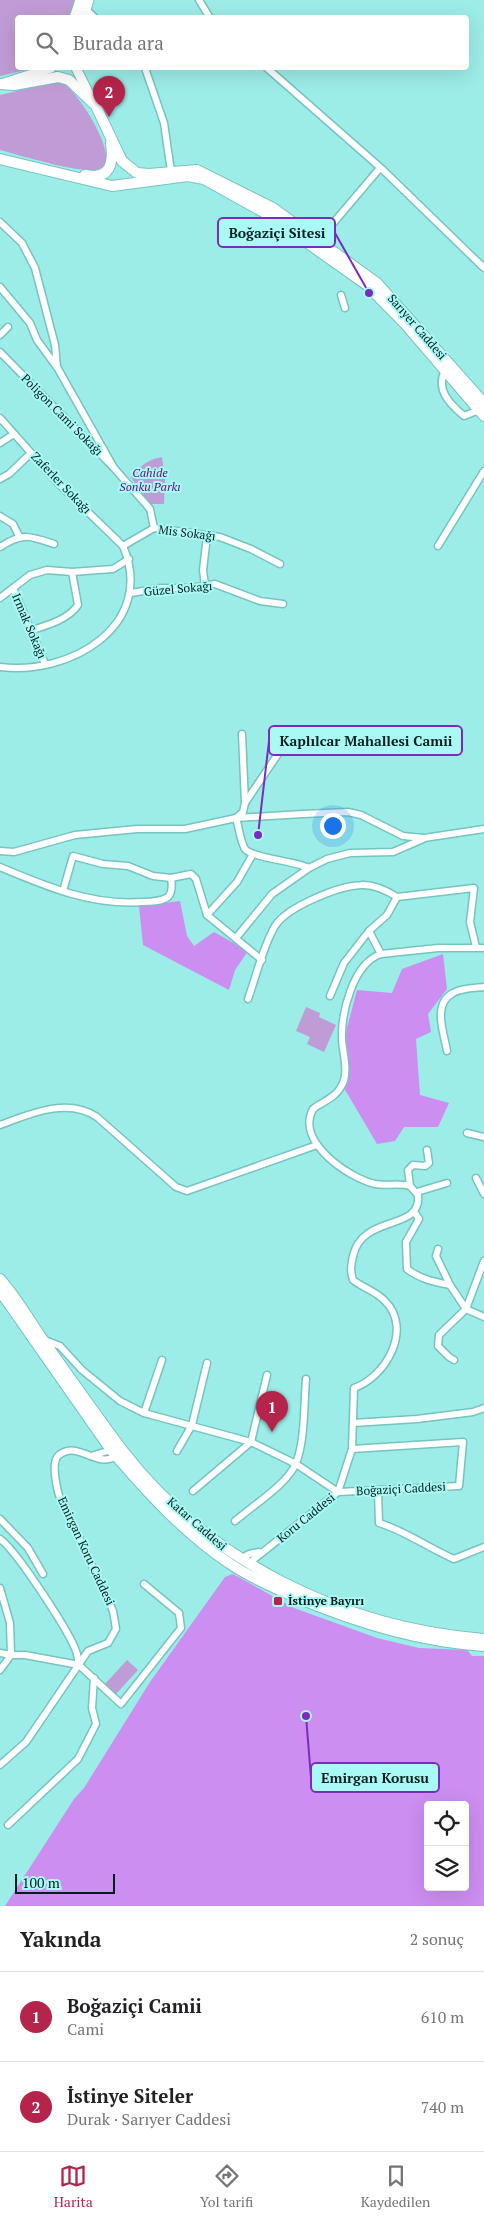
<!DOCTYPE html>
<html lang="tr">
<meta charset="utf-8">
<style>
:root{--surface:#fff;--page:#f6f6f6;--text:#202124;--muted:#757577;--line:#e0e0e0;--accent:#b5244a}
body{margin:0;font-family:"PT Serif",serif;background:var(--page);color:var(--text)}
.controls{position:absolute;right:15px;bottom:15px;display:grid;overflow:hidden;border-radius:5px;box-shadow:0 5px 20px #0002}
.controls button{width:45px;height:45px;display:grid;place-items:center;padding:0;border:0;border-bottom:1px solid var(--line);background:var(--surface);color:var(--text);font:25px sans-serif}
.scale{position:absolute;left:15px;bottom:12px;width:100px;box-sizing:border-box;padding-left:5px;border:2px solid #001e1d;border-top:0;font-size:14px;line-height:18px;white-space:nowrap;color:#001e1d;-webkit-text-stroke:4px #a9f9f5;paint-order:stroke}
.you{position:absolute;left:332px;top:825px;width:18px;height:18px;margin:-12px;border:4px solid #fff;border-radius:50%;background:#1a73e8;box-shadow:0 0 0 8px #1a73e833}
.badge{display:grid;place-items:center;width:32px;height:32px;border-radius:50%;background:var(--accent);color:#fff;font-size:16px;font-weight:700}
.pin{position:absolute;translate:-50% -41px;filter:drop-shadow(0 1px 2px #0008)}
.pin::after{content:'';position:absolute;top:26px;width:18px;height:15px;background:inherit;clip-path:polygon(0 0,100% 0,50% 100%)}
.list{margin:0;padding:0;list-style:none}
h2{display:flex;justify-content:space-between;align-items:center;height:65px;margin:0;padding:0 20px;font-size:21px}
h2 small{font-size:16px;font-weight:400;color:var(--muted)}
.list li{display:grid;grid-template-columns:32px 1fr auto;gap:15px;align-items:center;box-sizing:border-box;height:90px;padding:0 20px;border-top:1px solid var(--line)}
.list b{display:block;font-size:19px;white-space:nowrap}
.list p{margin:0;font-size:16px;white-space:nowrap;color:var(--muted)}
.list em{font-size:16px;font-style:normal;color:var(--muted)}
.icon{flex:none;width:28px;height:28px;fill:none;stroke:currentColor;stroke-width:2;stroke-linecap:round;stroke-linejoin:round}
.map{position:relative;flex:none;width:484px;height:1906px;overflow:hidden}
.search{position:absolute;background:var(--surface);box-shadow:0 5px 20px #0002;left:15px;right:15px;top:15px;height:55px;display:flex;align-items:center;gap:12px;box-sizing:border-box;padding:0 18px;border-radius:5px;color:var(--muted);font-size:19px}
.sheet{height:245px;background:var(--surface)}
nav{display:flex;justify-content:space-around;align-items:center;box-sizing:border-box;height:70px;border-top:1px solid var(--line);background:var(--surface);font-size:14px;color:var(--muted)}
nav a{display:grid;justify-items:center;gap:2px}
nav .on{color:var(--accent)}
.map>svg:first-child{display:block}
.green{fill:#c09cd6}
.forest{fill:#cc8ef1;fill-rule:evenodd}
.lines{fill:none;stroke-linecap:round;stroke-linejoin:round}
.street-casing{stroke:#75c4c1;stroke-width:9}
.secondary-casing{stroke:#75c4c1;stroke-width:11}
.primary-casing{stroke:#75c4c1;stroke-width:12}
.street{stroke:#fff;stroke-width:6}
.secondary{stroke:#fff;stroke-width:9}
.primary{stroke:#fff;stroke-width:10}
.poi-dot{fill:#b5244a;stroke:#a9f9f5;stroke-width:2}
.labels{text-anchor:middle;stroke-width:4;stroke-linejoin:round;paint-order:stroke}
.street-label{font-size:12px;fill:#001e1d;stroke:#a9f9f5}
.park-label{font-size:12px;font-style:italic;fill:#651189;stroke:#a9f9f5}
.poi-label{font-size:12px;font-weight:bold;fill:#001e1d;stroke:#a9f9f5;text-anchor:start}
.leader{fill:none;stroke:#7b2cbf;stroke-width:2}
.callout-dot{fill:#7b2cbf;stroke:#a9f9f5;stroke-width:2}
.callout{fill:#a9f9f5;stroke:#7b2cbf;stroke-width:2}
.callout-label{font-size:14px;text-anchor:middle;font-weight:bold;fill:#001e1d}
</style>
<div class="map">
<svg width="484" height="1906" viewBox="0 0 484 1906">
<rect width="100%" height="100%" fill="#9cece8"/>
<g class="green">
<path d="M0 0H77L69 17 18 18V68H35L0 76Z"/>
<path d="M54 82C58 83 61 82 65 85 79 94 116 151 104 167 95 179 16 154 0 150V95Z"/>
<path d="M162 457 165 479 164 504H149L131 477C140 466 147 460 162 457Z"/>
<path d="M306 1007 320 1013 319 1017 336 1025 324 1052 307 1044 310 1037 296 1031Z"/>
<path d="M127 1660 138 1670 116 1694 105 1684Z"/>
</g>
<g class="forest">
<path d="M180 901 187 936 194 946 214 932 248 951 235 970 229 990 143 945 139 906Z"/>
<path d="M443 954 447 989 428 1014 431 1032 416 1039 420 1095 449 1103 438 1127H404L395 1141 377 1144 344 1088 349 1077 345 1035 357 990 392 993 402 969Z"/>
<path d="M233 1574 294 1608 377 1638 419 1648 467 1650 472 1656H484V1906H5L74 1799 84 1788 150 1682 225 1577ZM428 1805H465V1887H428Z"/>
</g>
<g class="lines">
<defs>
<g id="street">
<path d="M199 0 210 18"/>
<path d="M86 9 95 18"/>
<path d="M145 68 164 123 171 171"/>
<path d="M267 68 382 169 484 268"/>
<path d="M0 222 22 243 35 268 55 345 57 367 114 468"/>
<path d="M318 241 380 168"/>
<path d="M0 287 30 323 37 340 56 366"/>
<path d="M341 295 345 308"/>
<path d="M0 335 8 327"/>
<path d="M0 352 114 468 150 509 154 528"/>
<path d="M445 370C435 390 450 404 464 416L479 410"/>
<path d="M0 418 58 483 123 546C157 626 69 676 0 667"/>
<path d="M0 443 14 434"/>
<path d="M0 479 9 474 31 453"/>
<path d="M0 516 13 524 19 536"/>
<path d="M123 546 154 528 220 537 251 549 280 564"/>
<path d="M438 546 484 471"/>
<path d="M0 547C22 532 30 536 54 544"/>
<path d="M205 586 203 570 207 536"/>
<path d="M13 588 45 664"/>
<path d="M131 593 161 588H191L215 584 260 601 283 604"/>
<path d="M0 598 30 575 47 570 72 572 113 569 129 559"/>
<path d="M32 630C48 625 69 619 78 605L72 572"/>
<path d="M242 734 245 803 243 812 236 818C239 827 240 841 245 849 252 858 295 861 309 868"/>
<path d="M245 803 278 754"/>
<path d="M0 851 14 852 75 835 137 829H185L236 818 303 814 348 812 361 815 403 836 424 838 484 829"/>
<path d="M0 867C45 886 92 906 142 902 150 902 161 902 168 897 173 892 172 884 171 878L191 874 196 879 207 915 262 960"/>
<path d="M63 891 73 856 103 864 128 866 153 876 171 878"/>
<path d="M207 915 237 882 253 854"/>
<path d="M236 938 272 894 309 868 327 859 350 853 393 852 423 839"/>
<path d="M381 954 369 931 387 915 397 897 474 888 470 922 476 947"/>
<path d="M330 996 344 963 369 931"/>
<path d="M248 999C256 977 263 946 275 926 287 907 338 886 361 885 374 884 386 890 397 897"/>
<path d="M447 1051C444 1033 432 1004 453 993 461 988 475 988 484 987"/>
<path d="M0 1125C30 1114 67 1097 97 1117L176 1187 187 1191 317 1145"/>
<path d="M467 1133 484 1137"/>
<path d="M476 1178 484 1194"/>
<path d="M410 1186 408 1170 413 1165 425 1166 429 1163 427 1150"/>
<path d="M417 1192 447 1183"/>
<path d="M415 1213 419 1219 406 1242 407 1269C420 1279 434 1282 450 1285L466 1309 484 1317"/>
<path d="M438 1249 436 1256 450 1285"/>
<path d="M42 1339 60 1346 82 1370 120 1401 144 1413 251 1442 296 1464 338 1492 459 1486 463 1442 352 1449"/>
<path d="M454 1360 449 1357 438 1346 439 1335 466 1309 484 1261"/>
<path d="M144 1413 162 1360"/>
<path d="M353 1423 417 1419 473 1412 484 1408"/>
<path d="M177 1451 192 1425 207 1363"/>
<path d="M91 1456 111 1450"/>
<path d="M378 1490 379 1523C406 1531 428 1548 454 1559L484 1547"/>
<path d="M193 1491 251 1442 267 1375"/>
<path d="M0 1519 28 1548 43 1574"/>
<path d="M235 1521C252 1506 288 1484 296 1463 305 1442 304 1402 306 1379"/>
<path d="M0 1539C16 1550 72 1635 77 1654 78 1657 78 1662 79 1665"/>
<path d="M240 1559 249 1554 259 1552"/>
<path d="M248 1564 338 1492 352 1449 354 1388C386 1377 413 1329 385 1301 376 1291 363 1288 353 1280 350 1271 351 1265 353 1256 363 1213 422 1232 418 1195L410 1186C400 1183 387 1186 375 1184 349 1178 295 1142 313 1109 323 1101 336 1098 342 1085 349 1072 343 1054 342 1040 341 1013 353 963 381 954L438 948H484"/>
<path d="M0 1588 10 1623 11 1655 0 1653"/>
<path d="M0 1670 11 1655H25L79 1665 121 1704 181 1628 179 1613 144 1584"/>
<path d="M0 1765 26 1742 88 1651 108 1643 116 1629 113 1611C100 1583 87 1555 74 1527 69 1515 61 1503 58 1492 56 1483 51 1461 59 1455 79 1440 96 1469 116 1456"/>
<path d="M8 1825 78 1759 96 1724 92 1708 94 1678"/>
</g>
<g id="secondary">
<path d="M74 18 80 0"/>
<path d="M83 18 89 0"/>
<path d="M76 68 91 98"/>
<path d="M4 83 51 68"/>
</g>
<g id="primary">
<path d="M0 84 14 85 58 77 69 80 96 106 122 161 137 173 149 174 197 170 273 208 377 283 484 403"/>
<path d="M0 159 112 186 188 176 204 179 215 185 265 213 367 285 407 326 484 416"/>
<path d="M85 175C110 180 114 164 111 143"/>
<path d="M0 1279C16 1297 28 1318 41 1337 68 1375 95 1414 123 1451 209 1562 344 1628 484 1639"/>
<path d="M0 1291 111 1450C146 1491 184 1533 229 1563 249 1577 271 1586 293 1596 354 1622 418 1642 484 1646"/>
</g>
</defs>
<use href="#street" class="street-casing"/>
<use href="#secondary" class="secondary-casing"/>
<use href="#primary" class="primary-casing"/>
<use href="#street" class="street"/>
<use href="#secondary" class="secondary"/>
<use href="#primary" class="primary"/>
</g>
<rect class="poi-dot" x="273" y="1596" width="10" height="10" rx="2.5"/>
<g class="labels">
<g class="street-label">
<text transform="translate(417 327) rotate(49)" y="4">Sarıyer Caddesi</text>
<text transform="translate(62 415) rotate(45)" y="4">Poligon Cami Sokağı</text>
<text transform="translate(61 483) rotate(46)" y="4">Zaferler Sokağı</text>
<text transform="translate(187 533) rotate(7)" y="4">Mis Sokağı</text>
<text transform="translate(178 589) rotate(-5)" y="4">Güzel Sokağı</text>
<text transform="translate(29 626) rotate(67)" y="4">Irmak Sokağı</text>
<text transform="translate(401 1489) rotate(-3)" y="4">Boğaziçi Caddesi</text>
<text transform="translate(306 1518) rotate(-39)" y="4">Koru Caddesi</text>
<text transform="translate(197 1524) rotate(41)" y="4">Katar Caddesi</text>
<text transform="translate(86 1551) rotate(65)" y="4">Emirgan Koru Caddesi</text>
</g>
<g class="park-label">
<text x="150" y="477">Cahide<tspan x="150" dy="14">Sonku Parkı</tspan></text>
</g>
<g class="poi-label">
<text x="288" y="1605">İstinye Bayırı</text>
</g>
</g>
<path class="leader" d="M369 293L335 233M258 835L269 741M306 1716L311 1778"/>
<g class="callout-dot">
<circle cx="369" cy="293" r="5"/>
<circle cx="258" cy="835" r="5"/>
<circle cx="306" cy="1716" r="5"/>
</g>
<g class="callout">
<rect x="218" y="218" width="117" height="29" rx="5"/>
<rect x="269" y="726" width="193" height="29" rx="5"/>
<rect x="311" y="1763" width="128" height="29" rx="5"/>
</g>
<g class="callout-label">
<text x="277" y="238">Boğaziçi Sitesi</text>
<text x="366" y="746">Kaplılcar Mahallesi Camii</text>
<text x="375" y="1783">Emirgan Korusu</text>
</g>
</svg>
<div class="controls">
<button><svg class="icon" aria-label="locate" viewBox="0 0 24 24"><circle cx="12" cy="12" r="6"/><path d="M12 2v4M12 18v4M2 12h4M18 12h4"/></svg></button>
<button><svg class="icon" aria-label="layers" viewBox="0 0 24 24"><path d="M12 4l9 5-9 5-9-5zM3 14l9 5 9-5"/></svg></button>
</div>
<div class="scale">100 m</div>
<div class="you"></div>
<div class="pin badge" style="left:272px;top:1432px">1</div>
<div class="pin badge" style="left:109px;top:117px">2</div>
<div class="search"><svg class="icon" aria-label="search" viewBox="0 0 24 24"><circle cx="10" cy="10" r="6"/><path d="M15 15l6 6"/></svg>Burada ara</div>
</div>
<section class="sheet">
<h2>Yakında<small>2 sonuç</small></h2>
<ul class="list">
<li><span class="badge">1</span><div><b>Boğaziçi Camii</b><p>Cami</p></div><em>610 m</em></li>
<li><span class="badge">2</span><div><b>İstinye Siteler</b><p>Durak · Sarıyer Caddesi</p></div><em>740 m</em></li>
</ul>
</section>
<nav>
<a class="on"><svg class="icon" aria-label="map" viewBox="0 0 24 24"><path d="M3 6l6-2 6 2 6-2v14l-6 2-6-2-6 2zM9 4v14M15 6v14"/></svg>Harita</a>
<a><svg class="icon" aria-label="directions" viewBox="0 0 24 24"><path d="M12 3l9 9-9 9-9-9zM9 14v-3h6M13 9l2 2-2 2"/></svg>Yol tarifi</a>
<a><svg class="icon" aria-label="saved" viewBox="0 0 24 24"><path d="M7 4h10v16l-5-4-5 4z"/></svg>Kaydedilen</a>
</nav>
